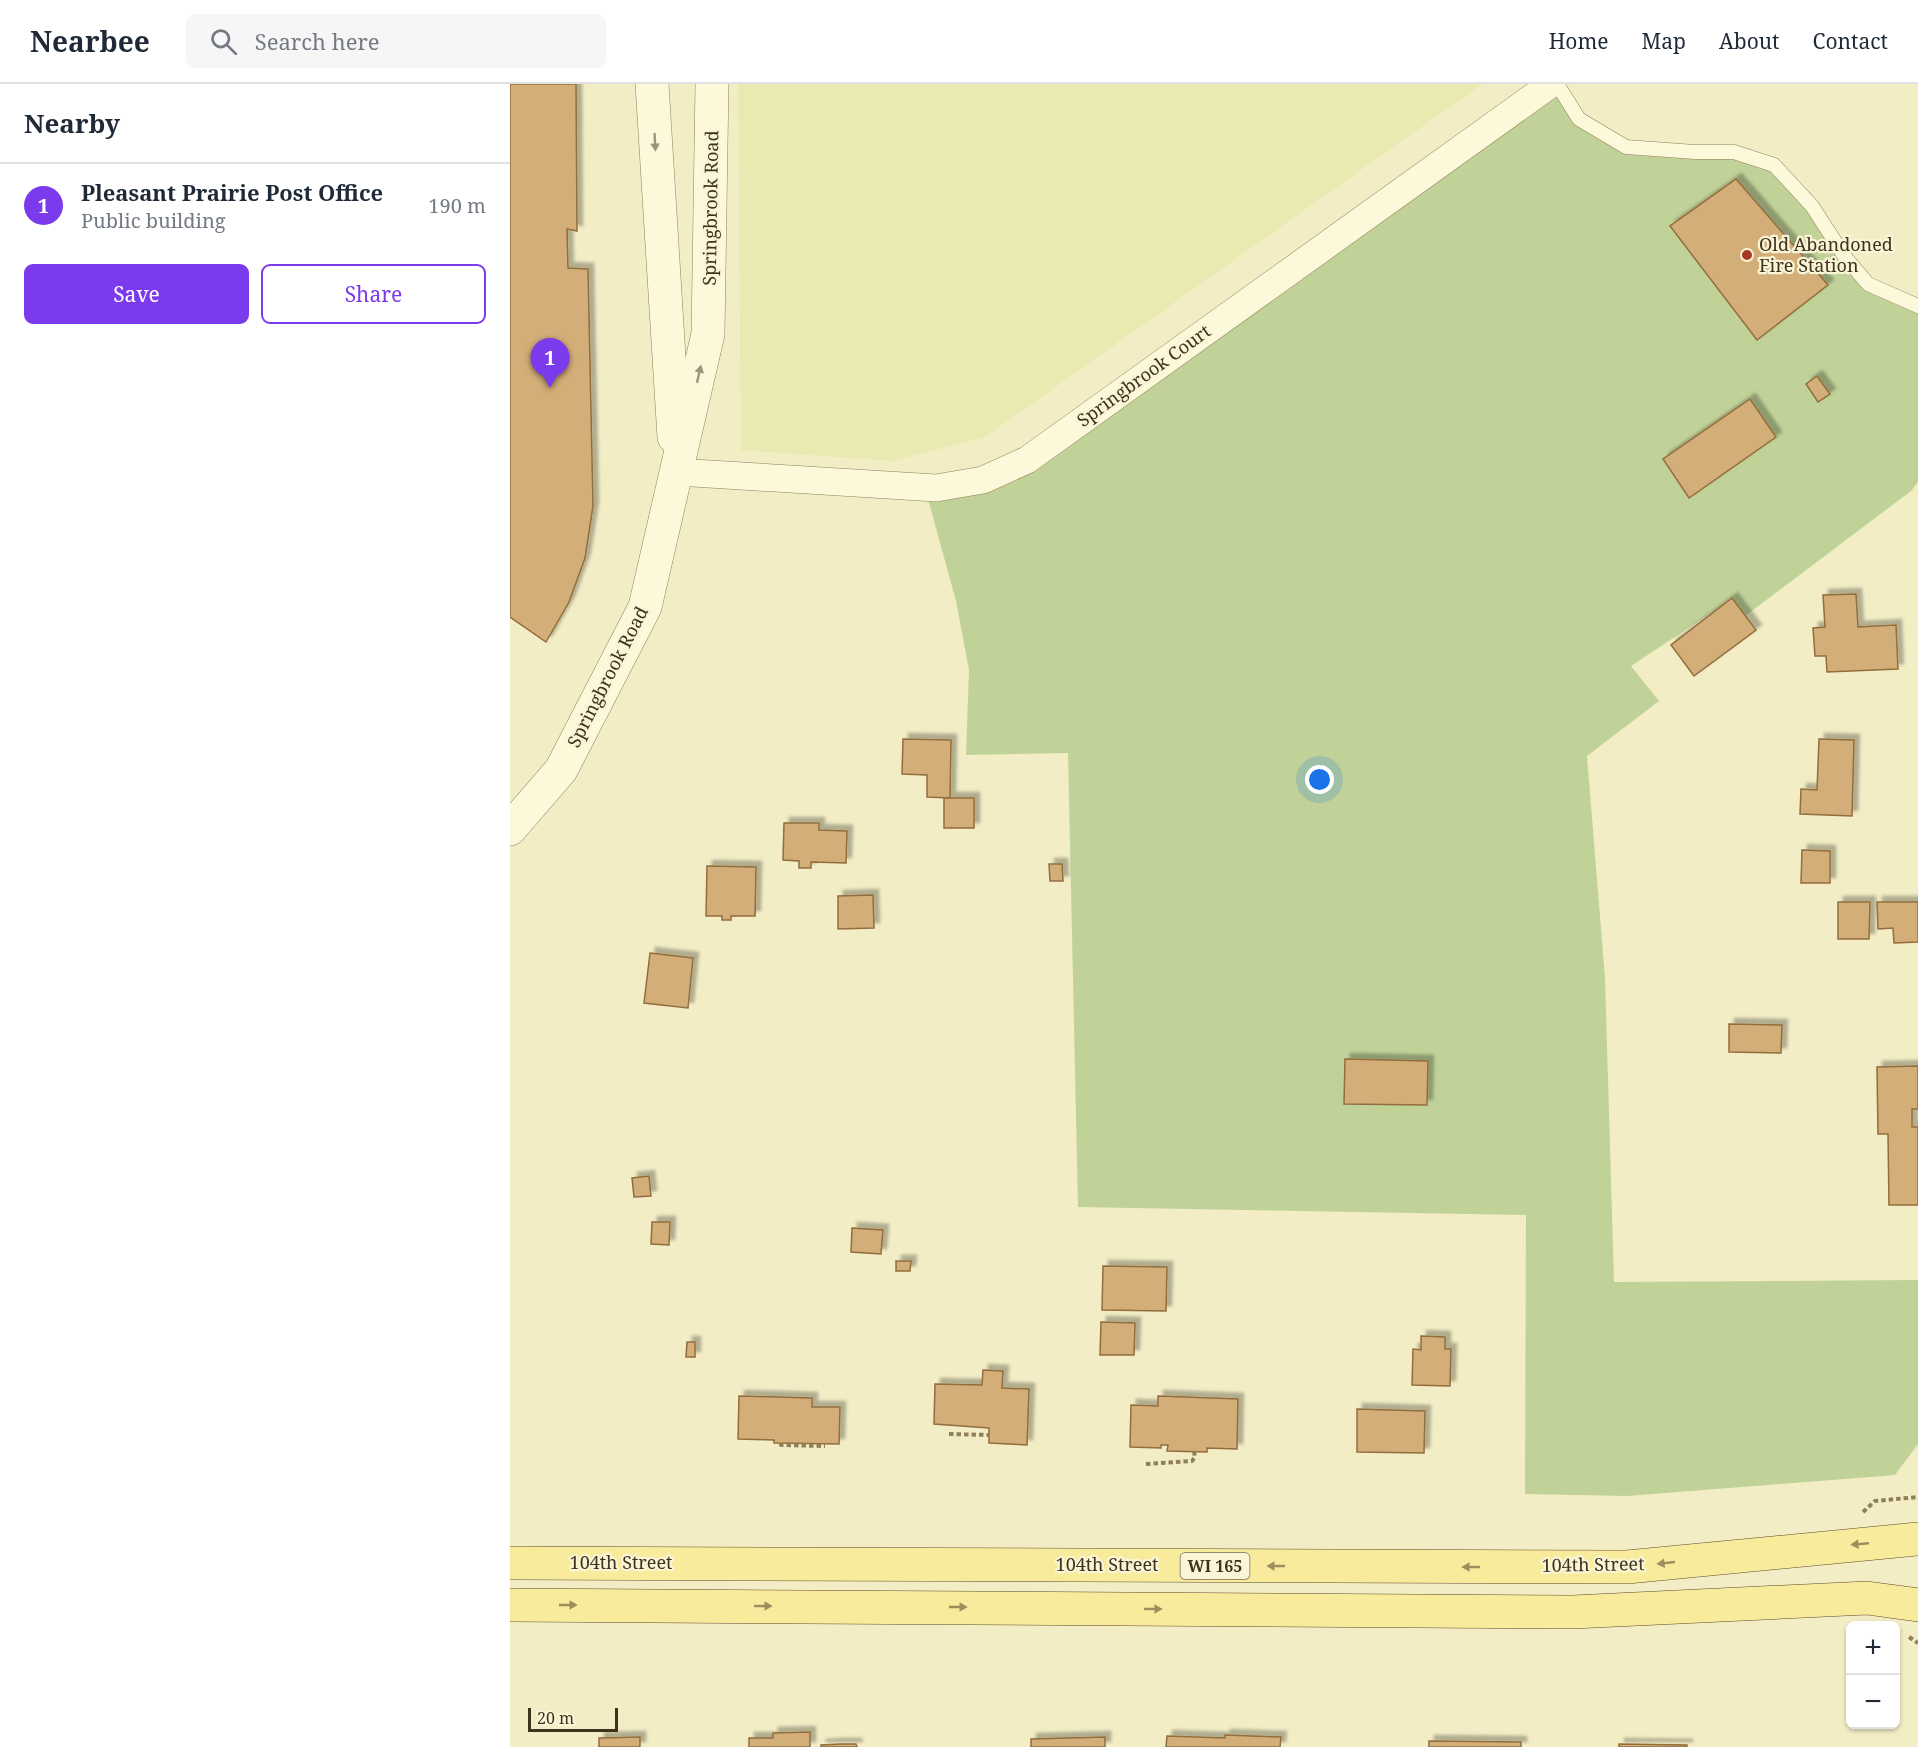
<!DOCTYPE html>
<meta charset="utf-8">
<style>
:root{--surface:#fff;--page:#f6f6f7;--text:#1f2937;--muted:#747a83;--line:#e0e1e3;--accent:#7c3aed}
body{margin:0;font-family:"Noto Serif",serif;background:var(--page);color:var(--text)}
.controls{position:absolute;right:18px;bottom:18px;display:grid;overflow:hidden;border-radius:9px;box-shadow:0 2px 4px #0004}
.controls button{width:54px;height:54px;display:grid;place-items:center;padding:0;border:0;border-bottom:2px solid var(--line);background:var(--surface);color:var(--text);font:30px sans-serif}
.scale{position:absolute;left:18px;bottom:15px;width:90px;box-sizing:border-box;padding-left:6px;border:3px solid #3f331e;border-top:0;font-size:16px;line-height:21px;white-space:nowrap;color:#3f331e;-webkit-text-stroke:4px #f9f5d6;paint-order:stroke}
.you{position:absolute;left:810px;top:696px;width:21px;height:21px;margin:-15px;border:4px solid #fff;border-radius:50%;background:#1a73e8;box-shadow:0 0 0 9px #1a73e833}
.badge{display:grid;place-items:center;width:39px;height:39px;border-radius:50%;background:var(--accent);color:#fff;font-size:20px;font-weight:700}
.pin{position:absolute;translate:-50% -50px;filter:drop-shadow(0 2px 3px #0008)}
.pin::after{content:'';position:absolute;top:32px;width:21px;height:18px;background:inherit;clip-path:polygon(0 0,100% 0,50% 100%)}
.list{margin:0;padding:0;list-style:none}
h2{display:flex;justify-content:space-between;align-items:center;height:78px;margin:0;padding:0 24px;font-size:26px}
h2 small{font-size:20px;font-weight:400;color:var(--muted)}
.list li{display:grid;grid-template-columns:39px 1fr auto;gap:18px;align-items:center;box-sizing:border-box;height:84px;padding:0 24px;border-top:2px solid var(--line)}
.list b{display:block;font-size:22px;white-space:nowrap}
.list p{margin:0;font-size:20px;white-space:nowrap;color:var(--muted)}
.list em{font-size:20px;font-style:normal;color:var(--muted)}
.actions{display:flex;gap:12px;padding:18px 24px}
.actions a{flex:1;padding:14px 0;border:2px solid var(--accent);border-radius:9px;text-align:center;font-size:21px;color:var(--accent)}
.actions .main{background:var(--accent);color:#fff}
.icon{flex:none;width:33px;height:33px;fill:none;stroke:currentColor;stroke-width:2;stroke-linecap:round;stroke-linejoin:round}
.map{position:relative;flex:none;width:1408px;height:1663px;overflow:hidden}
header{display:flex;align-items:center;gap:36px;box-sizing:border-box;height:84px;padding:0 30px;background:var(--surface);border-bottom:2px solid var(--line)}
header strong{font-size:28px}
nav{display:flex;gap:33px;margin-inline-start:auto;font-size:21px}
.search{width:420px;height:54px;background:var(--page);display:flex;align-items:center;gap:15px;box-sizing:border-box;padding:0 21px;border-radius:9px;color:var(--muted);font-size:22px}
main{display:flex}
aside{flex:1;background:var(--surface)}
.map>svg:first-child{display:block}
.farmland{fill:#e9e9b2}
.green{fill:#c1d298}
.building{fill:#d4ae78;stroke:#926d3c;stroke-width:1.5;filter:url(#shadow)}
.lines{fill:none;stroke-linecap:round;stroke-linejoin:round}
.service-casing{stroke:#908059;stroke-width:15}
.minor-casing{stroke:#908059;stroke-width:28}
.tertiary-casing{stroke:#908059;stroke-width:34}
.primary-casing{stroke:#5e4c2d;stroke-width:34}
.path{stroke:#908059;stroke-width:4;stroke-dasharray:4.5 3;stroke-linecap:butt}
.service{stroke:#fcf8da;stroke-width:14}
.minor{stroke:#fcf8da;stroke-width:27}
.tertiary{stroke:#fcf8da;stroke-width:33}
.primary{stroke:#f8eb9b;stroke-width:33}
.oneway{fill:#9e967c}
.oneway2{fill:#9c8f5c}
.poi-dot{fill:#a53823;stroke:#f9f5d6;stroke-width:2}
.labels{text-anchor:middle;stroke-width:4.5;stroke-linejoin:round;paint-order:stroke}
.shield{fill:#f9f5d6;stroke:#776d55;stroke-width:1.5}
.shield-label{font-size:16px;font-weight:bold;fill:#3f331e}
.street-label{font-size:18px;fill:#3f331e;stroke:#f9f5d6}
.poi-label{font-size:18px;fill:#3f331e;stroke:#f9f5d6;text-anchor:start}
</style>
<header>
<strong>Nearbee</strong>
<div class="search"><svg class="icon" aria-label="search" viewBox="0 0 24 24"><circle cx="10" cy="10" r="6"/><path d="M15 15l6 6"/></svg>Search here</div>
<nav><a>Home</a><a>Map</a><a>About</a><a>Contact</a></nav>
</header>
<main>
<aside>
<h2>Nearby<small></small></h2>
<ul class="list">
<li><span class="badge">1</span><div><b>Pleasant Prairie Post Office</b><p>Public building</p></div><em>190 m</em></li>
</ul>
<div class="actions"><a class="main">Save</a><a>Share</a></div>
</aside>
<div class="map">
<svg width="1408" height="1663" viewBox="0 0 1408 1663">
<defs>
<filter id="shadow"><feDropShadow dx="5.5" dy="-5.5" stdDeviation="1.5" flood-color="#0004"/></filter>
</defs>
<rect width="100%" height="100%" fill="#f2edc5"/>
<path class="farmland" d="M228 0H972L475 353 383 377 231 366Z"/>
<path class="green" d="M1041 0 1069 35 1116 63 1185 68 1264 81 1358 200 1408 222V398L1401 407 1235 532 1222 515 1121 582 1149 617 1077 672 1095 894 1104 1198 1408 1196V1360L1385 1391 1117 1412 1015 1410 1016 1131 568 1123 558 669 456 671 459 586 446 517 415 404 473 396Z"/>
<g class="building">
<path d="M0 0H66L67 147 57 145 58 184 78 185 83 422 75 474 59 518 36 558 0 533Z"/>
<path d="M1226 95 1318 201 1247 256 1160 142Z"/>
<path d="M1307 292 1320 310 1308 318 1296 300Z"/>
<path d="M1240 315 1266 353 1179 414 1153 375Z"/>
<path d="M1346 510 1348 543 1386 541 1388 585 1317 588 1316 572H1305L1303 544 1315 543 1313 511Z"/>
<path d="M1222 514 1246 546 1184 592 1161 561Z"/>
<path d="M393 655 441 656 440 714 417 713V691L392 690Z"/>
<path d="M1309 655 1344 656 1342 732 1290 730 1291 705 1307 706Z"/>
<rect x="434" y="714" width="30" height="30"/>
<path d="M274 739H309V746L337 747 336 779 301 778V784H289V777L273 776Z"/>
<path d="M1292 766 1320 767V799H1291Z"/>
<path d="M539 780H552L553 797H540Z"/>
<path d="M197 782 246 783 245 832H221V836H212V832H196Z"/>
<path d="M363 811 364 844 328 845V812Z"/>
<path d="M1328 818H1360L1359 855H1328Z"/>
<path d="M1367 818H1408V858L1384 859 1383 844 1368 845Z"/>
<path d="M140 869 183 874 178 924 134 919Z"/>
<path d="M1219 940 1272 941 1271 969 1219 968Z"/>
<path d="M835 975 918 977 917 1021 834 1020Z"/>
<path d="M1408 982V1025H1402V1043H1408V1121H1379L1378 1050H1368L1367 983Z"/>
<path d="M139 1092 141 1112 124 1113 122 1094Z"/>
<path d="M142 1138H160L159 1161 141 1160Z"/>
<path d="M342 1144 373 1146 371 1170 341 1168Z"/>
<path d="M386 1177H401L400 1187H386Z"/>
<path d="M593 1182 657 1183 656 1227 592 1226Z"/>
<path d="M591 1238 625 1239 624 1271H590Z"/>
<path d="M911 1252 935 1253V1265H941L940 1302 902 1301 903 1265 911 1266Z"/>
<path d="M177 1258H185V1273H176Z"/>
<path d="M473 1286 493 1287 492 1304 519 1305 517 1361 479 1359V1344L424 1340 425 1300 472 1301Z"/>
<path d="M229 1312 302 1314V1323H330L329 1360 264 1359V1356L228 1355Z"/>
<path d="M648 1312 728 1315 727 1365 697 1364V1368L657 1367 658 1361H651V1364L620 1363 621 1321 648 1322Z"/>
<path d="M847 1325 915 1327 914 1369 847 1368Z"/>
<path d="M300 1648V1663H239V1654H263V1649Z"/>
<path d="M715 1651 771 1653 770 1663H656L657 1652 715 1654Z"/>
<path d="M130 1653V1663H89V1654Z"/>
<path d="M595 1653V1663H521V1655Z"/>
<path d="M919 1657 1011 1658V1663H919Z"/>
<path d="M330 1660H346L347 1663H311V1661Z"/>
<path d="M1109 1660 1177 1661V1663H1109Z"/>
</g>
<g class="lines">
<defs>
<path id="service" d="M1047 0 1069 35 1116 63 1185 68H1224L1264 81 1302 122 1335 173 1358 200 1408 222"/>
<path id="minor" d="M167 388 426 404 473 396 517 376 1041 0"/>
<g id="tertiary">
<path d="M142 0 164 353"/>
<path d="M0 745 51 686 135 523 198 250 202 0"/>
</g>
<g id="primary">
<path d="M0 1479 1117 1483 1408 1455"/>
<path d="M0 1521 1063 1528 1357 1514 1408 1521"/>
</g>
</defs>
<use href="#service" class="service-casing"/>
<use href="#minor" class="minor-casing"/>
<use href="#tertiary" class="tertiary-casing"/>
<use href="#primary" class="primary-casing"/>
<g class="path">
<path d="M439 1350 479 1351"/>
<path d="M271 1359V1361L315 1362"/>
<path d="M636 1380 682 1377 685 1373 684 1367"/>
<path d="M1353 1428 1365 1417 1408 1413"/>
<path d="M1399 1553 1408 1559"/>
</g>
<use href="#service" class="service"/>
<use href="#minor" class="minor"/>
<use href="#tertiary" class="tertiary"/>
<use href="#primary" class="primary"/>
</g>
<defs><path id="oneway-solid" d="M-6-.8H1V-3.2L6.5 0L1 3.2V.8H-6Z" transform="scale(1.5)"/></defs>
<g class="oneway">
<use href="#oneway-solid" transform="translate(145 58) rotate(87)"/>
<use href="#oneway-solid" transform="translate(189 290) rotate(-77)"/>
</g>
<g class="oneway2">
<use href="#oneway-solid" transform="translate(1350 1460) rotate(175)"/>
<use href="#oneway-solid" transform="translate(1156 1479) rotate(174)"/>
<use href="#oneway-solid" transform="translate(766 1482) rotate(-180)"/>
<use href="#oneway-solid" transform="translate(961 1483) rotate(180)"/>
<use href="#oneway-solid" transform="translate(58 1521)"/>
<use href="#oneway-solid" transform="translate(253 1522)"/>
<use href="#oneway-solid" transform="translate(448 1523)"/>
<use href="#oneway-solid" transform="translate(643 1525)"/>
</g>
<circle class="poi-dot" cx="1237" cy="171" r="6"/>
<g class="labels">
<rect class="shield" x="670.5" y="1469" width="69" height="26" rx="4.5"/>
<g class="shield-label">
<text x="705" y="1488">WI 165</text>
</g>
<g class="street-label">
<text transform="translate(201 124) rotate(-89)" y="6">Springbrook Road</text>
<text transform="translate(634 292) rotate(-36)" y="6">Springbrook Court</text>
<text transform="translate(98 593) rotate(-63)" y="6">Springbrook Road</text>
<text x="111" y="1485">104th Street</text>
<text x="597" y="1487">104th Street</text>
<text transform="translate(1083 1481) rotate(-1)" y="6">104th Street</text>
</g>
<g class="poi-label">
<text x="1249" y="167">Old Abandoned<tspan x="1249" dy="21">Fire Station</tspan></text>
</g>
</g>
</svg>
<div class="controls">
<button>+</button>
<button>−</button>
</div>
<div class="scale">20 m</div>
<div class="you"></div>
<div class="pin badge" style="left:40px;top:304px">1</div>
</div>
</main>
